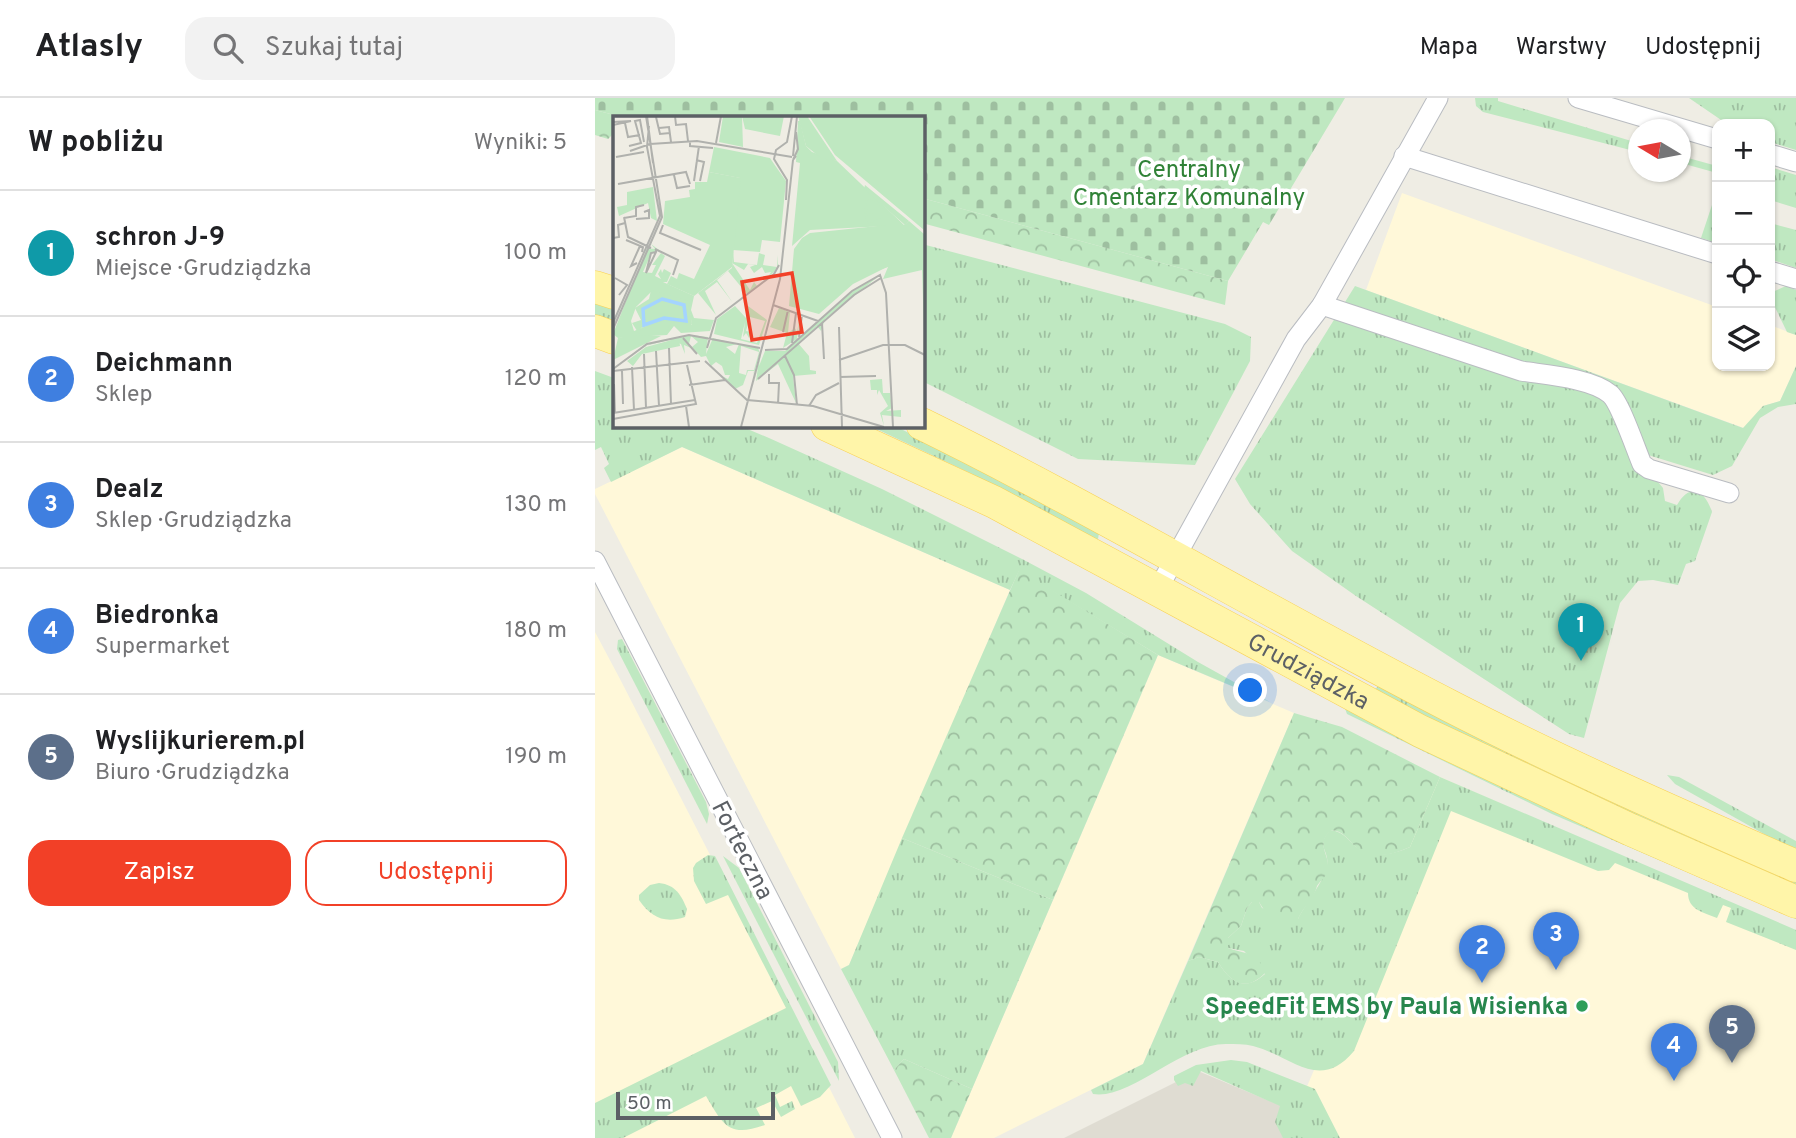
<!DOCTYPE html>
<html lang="pl">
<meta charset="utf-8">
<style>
:root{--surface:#fff;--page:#f2f2f2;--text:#202124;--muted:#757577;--line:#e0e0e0;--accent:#f24027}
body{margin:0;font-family:Overpass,sans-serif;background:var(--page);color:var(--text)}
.controls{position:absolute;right:21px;top:21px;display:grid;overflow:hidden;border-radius:14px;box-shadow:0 2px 5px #0004}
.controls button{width:63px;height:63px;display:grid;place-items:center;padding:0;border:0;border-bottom:2px solid var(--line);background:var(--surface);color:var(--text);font:35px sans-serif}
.compass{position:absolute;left:1033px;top:21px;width:63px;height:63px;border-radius:50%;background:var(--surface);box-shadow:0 2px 5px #0004;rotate:280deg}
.scale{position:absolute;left:21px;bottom:18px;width:159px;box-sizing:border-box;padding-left:7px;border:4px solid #5c6065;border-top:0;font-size:19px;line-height:24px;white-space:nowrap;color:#5c6065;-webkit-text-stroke:5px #fff;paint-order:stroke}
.you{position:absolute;left:656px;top:593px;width:24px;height:24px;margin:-18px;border:5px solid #fff;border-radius:50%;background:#1a73e8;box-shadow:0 0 0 10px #1a73e833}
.badge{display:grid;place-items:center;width:46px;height:46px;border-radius:50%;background:var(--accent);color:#fff;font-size:23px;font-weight:700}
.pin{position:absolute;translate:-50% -58px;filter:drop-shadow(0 2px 4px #0008)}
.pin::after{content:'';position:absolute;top:37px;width:24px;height:21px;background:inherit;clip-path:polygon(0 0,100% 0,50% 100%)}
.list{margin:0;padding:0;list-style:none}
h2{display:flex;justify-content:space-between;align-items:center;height:91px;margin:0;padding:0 28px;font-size:30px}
h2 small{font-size:23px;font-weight:400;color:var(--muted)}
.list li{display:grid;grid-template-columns:46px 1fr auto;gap:21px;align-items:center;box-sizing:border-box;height:126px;padding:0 28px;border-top:2px solid var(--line)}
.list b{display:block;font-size:26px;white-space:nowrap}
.list p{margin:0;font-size:23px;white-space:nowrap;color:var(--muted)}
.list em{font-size:23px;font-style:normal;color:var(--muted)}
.actions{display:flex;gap:14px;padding:21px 28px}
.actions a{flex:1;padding:16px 0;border:2px solid var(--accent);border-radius:21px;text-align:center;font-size:24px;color:var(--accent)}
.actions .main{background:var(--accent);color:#fff}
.icon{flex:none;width:38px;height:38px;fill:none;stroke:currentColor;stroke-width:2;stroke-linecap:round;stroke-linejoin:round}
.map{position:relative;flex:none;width:1201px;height:1040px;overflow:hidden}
header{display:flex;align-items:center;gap:42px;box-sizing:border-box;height:98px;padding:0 35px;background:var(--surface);border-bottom:2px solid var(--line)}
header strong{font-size:33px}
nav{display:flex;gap:38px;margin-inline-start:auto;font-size:24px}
.search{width:490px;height:63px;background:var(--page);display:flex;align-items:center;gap:18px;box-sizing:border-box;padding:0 24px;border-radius:21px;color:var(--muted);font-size:26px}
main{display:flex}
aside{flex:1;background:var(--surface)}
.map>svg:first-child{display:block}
.commercial{fill:#fff8d9}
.education{fill:#dfdcd2}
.grass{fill:url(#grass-tufts)}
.forest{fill:url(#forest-crowns)}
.cemetery{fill:url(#cemetery-stones)}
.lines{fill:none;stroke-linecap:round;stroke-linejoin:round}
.minor-casing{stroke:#b9bcc1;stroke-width:21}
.primary-casing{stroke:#f9d154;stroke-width:33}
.minor{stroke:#fff;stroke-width:19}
.primary{stroke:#fff5a9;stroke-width:32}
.leisure-dot{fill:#2e9e5b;stroke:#fff;stroke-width:2.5}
.labels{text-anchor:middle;stroke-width:7;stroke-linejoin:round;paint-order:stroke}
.park-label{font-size:24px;fill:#308237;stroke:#fff}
.street-label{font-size:24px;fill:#5c6065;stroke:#fff}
.leisure-label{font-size:24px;font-weight:bold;fill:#27864d;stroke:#fff;text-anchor:end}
.inset-river{fill:none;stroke:#a4d4ff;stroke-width:3.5}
.inset-road{fill:none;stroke:#b0b1ad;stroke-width:2}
.view{fill:#f24027;fill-opacity:0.15;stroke:#f24027;stroke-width:3.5}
.inset-edge{fill:none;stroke:#5c6065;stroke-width:3.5}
</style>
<header>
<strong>Atlasly</strong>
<div class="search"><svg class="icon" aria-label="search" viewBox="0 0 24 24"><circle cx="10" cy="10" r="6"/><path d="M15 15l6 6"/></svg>Szukaj tutaj</div>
<nav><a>Mapa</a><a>Warstwy</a><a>Udostępnij</a></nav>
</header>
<main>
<aside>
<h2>W pobliżu<small>Wyniki: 5</small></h2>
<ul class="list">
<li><span class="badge" style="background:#0f9aa8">1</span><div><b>schron J-9</b><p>Miejsce · Grudziądzka</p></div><em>100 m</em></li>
<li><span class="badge" style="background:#3f7fe0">2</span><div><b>Deichmann</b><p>Sklep</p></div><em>120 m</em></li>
<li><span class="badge" style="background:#3f7fe0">3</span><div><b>Dealz</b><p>Sklep · Grudziądzka</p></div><em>130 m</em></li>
<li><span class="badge" style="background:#3f7fe0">4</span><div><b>Biedronka</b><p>Supermarket</p></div><em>180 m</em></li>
<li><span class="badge" style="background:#5c6f8a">5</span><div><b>Wyslijkurierem.pl</b><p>Biuro · Grudziądzka</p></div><em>190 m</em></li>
</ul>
<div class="actions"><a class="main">Zapisz</a><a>Udostępnij</a></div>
</aside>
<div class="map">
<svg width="1201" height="1040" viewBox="0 0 1201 1040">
<defs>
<pattern id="grass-tufts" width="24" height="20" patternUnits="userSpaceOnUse" patternTransform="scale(1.75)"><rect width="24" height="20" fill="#bfe8c1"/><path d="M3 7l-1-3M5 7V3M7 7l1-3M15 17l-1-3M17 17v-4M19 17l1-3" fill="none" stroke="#9ebfa0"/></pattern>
<pattern id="forest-crowns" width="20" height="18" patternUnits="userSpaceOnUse" patternTransform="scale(1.75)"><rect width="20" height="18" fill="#bfe8c1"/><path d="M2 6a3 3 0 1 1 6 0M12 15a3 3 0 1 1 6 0" fill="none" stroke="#9ebfa0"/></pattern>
<pattern id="cemetery-stones" width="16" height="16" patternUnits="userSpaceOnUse" patternTransform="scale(1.75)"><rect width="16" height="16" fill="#bfe8c1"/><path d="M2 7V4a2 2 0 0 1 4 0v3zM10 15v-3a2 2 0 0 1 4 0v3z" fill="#9ebfa0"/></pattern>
</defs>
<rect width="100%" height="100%" fill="#efede4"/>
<g class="commercial">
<path d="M807 95 1122 209V268H1175V227L1201 237V268L1185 303 1168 308 1149 330 771 192Z"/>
<path d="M87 349 415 492 254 867 246 871 0 396V391Z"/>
<path d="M0 534 25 581 260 1040H0Z"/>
<path d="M563 557 699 615 548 966 399 1040H356Z"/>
<path d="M845 679 1201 835V1040H715L701 1014Z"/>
</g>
<path class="education" d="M603 973 701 1014 715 1040H469Z"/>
<g class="grass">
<path d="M880 0H903V3L1043 45V54L888 14 881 8Z"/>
<path d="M1094 0H1201V52L1175 44V26H1132Z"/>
<path d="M1086 58 1122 68V75L1086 65Z"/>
<path d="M1175 69 1201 77V110L1175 102Z"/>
<path d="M1117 107 1122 109V145L1106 140Z"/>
<path d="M1175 125 1201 132V170L1175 161Z"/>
<path d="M327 146 630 226 656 239 655 263 600 367 483 361 327 283Z"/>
<path d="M760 188 1148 330 1168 308 1185 303 1201 268V306L1183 309 1165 320 1137 368 1118 377 1053 357 1058 378 1068 390 1070 403 1082 407C1095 384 1110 392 1117 414L1100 463 1091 466 1083 487 1058 482 1043 483 1025 505 989 640 974 636 761 498 697 453 655 406 640 381Z"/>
<path d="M1191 188 1201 192V237L1192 234 1175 199V195Z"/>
<path d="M0 203 19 210V225L0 218Z"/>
<path d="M0 273 19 280V327H143L174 340 287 391 429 462 491 495 603 564 675 604 563 557 424 473 415 492 87 349 16 384 9 370 14 366 6 349 0 352Z"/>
<path d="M273 327H298L472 414 504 435 503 441 495 440 375 375Z"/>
<path d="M27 541 111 704 114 716 112 726 22 551 23 542Z"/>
<path d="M784 588 968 681 1201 780V790L873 643 780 591Z"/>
<path d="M748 605 1201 814V821L957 716 752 616Z"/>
<path d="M1072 677 1084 679 1201 743V754L1080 686Z"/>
<path d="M845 679 1201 832V852L1131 824 1136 810 1128 807 1122 820C1108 814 1093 812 1093 795L1020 765 1014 772 1003 773 856 713 759 953C724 995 697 958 658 948 650 946 640 946 631 946 585 946 536 1002 498 996L496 992 548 966 593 863 604 859 623 864C636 885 650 894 670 876L649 853 633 850V840L646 828 652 810 657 804H664L667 810 703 821C710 806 729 784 732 768 735 752 720 749 735 732 746 733 751 739 758 746 774 762 797 757 815 749Z"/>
<path d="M307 740 458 802 377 991 309 961 299 972 246 871 254 867Z"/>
<path d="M113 757 120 758 236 987 225 999 206 1008 196 988 180 997 185 1009 197 1003 200 1011 186 1019 177 1003 161 1010 170 1027C134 1040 128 1027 111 998L28 1040H0V1005L191 910 133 797 111 806 99 783 98 770 101 765Z"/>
<path d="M128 758 144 770 243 964 244 983Z"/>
<path d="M64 785C81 787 86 797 92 811L90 819C69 826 56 819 44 802V797L55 787Z"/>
<path d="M636 962 652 964 720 991 745 1040H688L680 1024 685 1008 606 973 598 988 590 985 583 988 579 982V978L601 967Z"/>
</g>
<g class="forest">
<path d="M0 12 27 19H19V35L13 41 0 37Z"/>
<path d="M327 100 633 183 630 207 327 125Z"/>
<path d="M424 472 563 557 458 802 307 740Z"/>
<path d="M699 615 747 629 845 679 815 749C799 756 777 763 762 750 753 742 749 733 736 732 719 749 737 756 732 774 730 780 725 783 722 788 721 791 720 795 718 798 713 807 708 810 703 821 683 832 674 820 664 804H657L652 810 646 828 633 840V850C650 856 664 854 670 875 650 895 636 885 623 864L604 859 593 863Z"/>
<path d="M309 961 377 991 356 1040H334L299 972Z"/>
</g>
<path class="cemetery" d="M0 0H750L674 127 668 124 633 183 327 100V19H27L0 12Z"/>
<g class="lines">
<defs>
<g id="minor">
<path d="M983 0 1122 41"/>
<path d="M1175 56 1201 64"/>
<path d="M809 58 1122 156"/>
<path d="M1175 173 1201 181"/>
<path d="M727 207 926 273C951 277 996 280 1015 296 1025 304 1041 352 1047 366L1054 371 1134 395"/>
<path d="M0 463 297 1040"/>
<path d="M563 491 701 241 727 207 843 0"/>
</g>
<g id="primary">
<path d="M0 189 19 195"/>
<path d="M0 233 19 240"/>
<path d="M327 326C506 414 677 517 855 608 968 666 1084 717 1201 768"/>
<path id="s1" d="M232 327 399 404 825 633 1036 732 1201 804"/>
</g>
</defs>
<use href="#minor" class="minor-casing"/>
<use href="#primary" class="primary-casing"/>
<use href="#minor" class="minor"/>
<use href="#primary" class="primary"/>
</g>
<circle class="leisure-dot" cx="987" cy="908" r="7"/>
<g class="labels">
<g class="park-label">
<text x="594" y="79">Centralny<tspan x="594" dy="28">Cmentarz Komunalny</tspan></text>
</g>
<g class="street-label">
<text dy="8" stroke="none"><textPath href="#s1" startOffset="541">Grudziądzka</textPath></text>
<text transform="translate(148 752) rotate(63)" y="8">Forteczna</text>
</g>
<g class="leisure-label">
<text x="973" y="916">SpeedFit EMS by Paula Wisienka</text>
</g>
</g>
<g transform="translate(18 18)">
<rect width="312" height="312" fill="#efede4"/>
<path d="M110 0H129L130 31 106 26ZM185 5H187L193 30 199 36 224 45 291 109 296 105 311 118V214L309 154 270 163 275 151 257 157 273 110 197 114 179 130 187 47 183 46ZM38 128 46 134 38 138 30 156 39 157 43 149H39L48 137 52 140 42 160 48 163 45 158 48 153 49 157 51 153 58 157 54 166H50L81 180 78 194 81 202 101 204 97 215 68 217 61 210 54 219 5 222 0 218 34 132 42 133ZM39 175 75 186 79 209 73 201V206L51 203 21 215 18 205 23 191ZM120 134 121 146 144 149 146 137 152 139 150 149 164 151 165 139V149L161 156 155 161 158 156 152 157 149 151 141 157 137 151 142 149 135 148 131 154 119 147 137 174 141 166 144 170 134 178 115 155 104 164 120 187 104 166 92 175 103 199 85 177 119 152ZM266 160 212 203 208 215 204 210 185 227 196 240 197 254 203 255V258L180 260 183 287H179H183L165 248 143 265 145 251 139 273 148 237 146 250 152 235H172L240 175ZM135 190 154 204 146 229 101 218 104 203 122 190 133 202ZM137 201 152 205 144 227 128 223 132 206 130 221 133 217 136 222 138 216 133 215ZM166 192 177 196 175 217 182 212 184 216 187 200 184 223 170 232 174 217 157 211ZM78 219 95 221 93 238 100 222 124 228 113 231 122 238 126 228 145 232 147 237 140 260 141 255H135L130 269 122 273 109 260 115 263 117 259H112L109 250 103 246 98 250 93 240 88 241 79 231 85 226 78 220 76 228 69 222 78 232 71 229 72 238 68 228 56 224 32 230 10 246 27 233 37 228 46 225ZM128 230 146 236 141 254H134L133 259 126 257ZM269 263 270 277H277L279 292 273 295 288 294V301L269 299 271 310 267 297 275 290 266 274 264 279V274H258L257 264Z" fill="#bfe8c1" fill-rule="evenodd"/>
<path d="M129 0H171L167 20 132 13ZM185 0H194L224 45 208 42 193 30ZM196 0H311V114L222 39ZM101 31 157 42 161 48 173 65 167 126 149 124 147 136 120 134 127 62 96 56ZM252 69 296 105 292 109 251 73ZM258 83 278 99V105L270 101 255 108 252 100 260 97 250 98 255 94 249 92H255L252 85ZM38 174 76 185 79 208 58 206 52 219 45 216V207L28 212 26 218 19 207 28 204 22 192 36 183ZM20 219 48 220 0 244 5 222Z" fill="#bfe8c1"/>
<path d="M283 102 306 128 286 145 240 168 206 198 176 190 181 133 189 122 197 117 274 109Z" fill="#bfe8c1"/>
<path d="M96 56 128 62 119 151 81 180 54 168 58 160 64 163 66 157 81 163 97 129 50 108 52 85 77 81 76 74 82 73V66H94ZM40 71 44 105 38 102 35 87 6 100 4 91 14 89V76ZM66 222 67 230 29 238 20 250 14 245 33 231Z" fill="#bfe8c1"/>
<path class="inset-river" d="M49 183 71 189 73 205 51 202 31 209 30 193Z"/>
<path class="inset-road" d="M34 0 40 47M62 0 63 9 73 8 75 25M43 1 47 18 57 17M0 6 18 5 0 9M12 7 15 21 27 19M46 12 56 11 58 26M183 16 185 33 180 44 183 40M77 25V30L100 32M103 27 108 0M16 30 28 27 22 5 27 4 31 26M17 35 37 28 84 25 179 41M180 40 184 0M3 41 31 36M83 44 91 46 87 65M61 59 64 72 77 70M81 65 86 30M5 68 73 56 77 68M173 84 174 64 161 43 163 34 174 26 179 0M11 101 15 121 38 132 33 130M11 102 23 100V91L31 89M23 103 36 102V94L31 96M50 109 47 117 88 134M0 122 6 121 5 109 12 107M13 124 30 131 29 136M42 133 65 144 60 159M43 136 38 137 33 157 43 136V135L44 134M24 147 18 150 27 130M2 162 14 169 6 179M160 189 205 205M0 207 47 100 34 31 36 10M209 207 211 243M226 211 229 311M0 213 49 101 33 0M170 216 175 194M186 221 189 199M70 222 84 238M179 227 183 197M56 232 58 288M94 232 103 202 161 158 166 149M152 234 174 233 239 175 267 159 273 177 280 311M43 235 46 290M31 238 33 292M172 240 181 259 184 289M226 244 270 229H292L312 239M92 245 134 284 200 290 271 311M19 251 21 294M0 253 34 228 76 219 147 232M0 255 87 245M9 255 10 288M156 258V267H166L165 288M227 261 263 260M145 263 241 179 268 162M1 268 2 297M76 269 112 264M73 290 76 311M196 290 203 279 226 267M0 297 82 284M0 303 83 288 74 249M128 311 167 163 180 44"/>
<path class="view" d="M179 157 189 216 139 224 129 166Z"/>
<rect width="312" height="312" class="inset-edge"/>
</g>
</svg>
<div class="controls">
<button>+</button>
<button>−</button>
<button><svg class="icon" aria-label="locate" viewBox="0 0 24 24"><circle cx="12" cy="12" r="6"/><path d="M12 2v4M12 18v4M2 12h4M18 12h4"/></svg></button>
<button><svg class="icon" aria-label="layers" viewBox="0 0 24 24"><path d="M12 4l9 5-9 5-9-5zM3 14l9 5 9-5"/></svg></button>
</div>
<svg class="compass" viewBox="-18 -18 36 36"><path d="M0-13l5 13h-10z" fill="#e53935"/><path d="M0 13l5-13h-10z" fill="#757577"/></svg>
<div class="scale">50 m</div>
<div class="you"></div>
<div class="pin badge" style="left:986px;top:563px;background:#0f9aa8">1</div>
<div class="pin badge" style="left:887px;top:885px;background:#3f7fe0">2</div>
<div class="pin badge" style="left:961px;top:872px;background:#3f7fe0">3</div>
<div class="pin badge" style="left:1079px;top:983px;background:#3f7fe0">4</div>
<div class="pin badge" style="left:1137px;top:965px;background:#5c6f8a">5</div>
</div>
</main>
